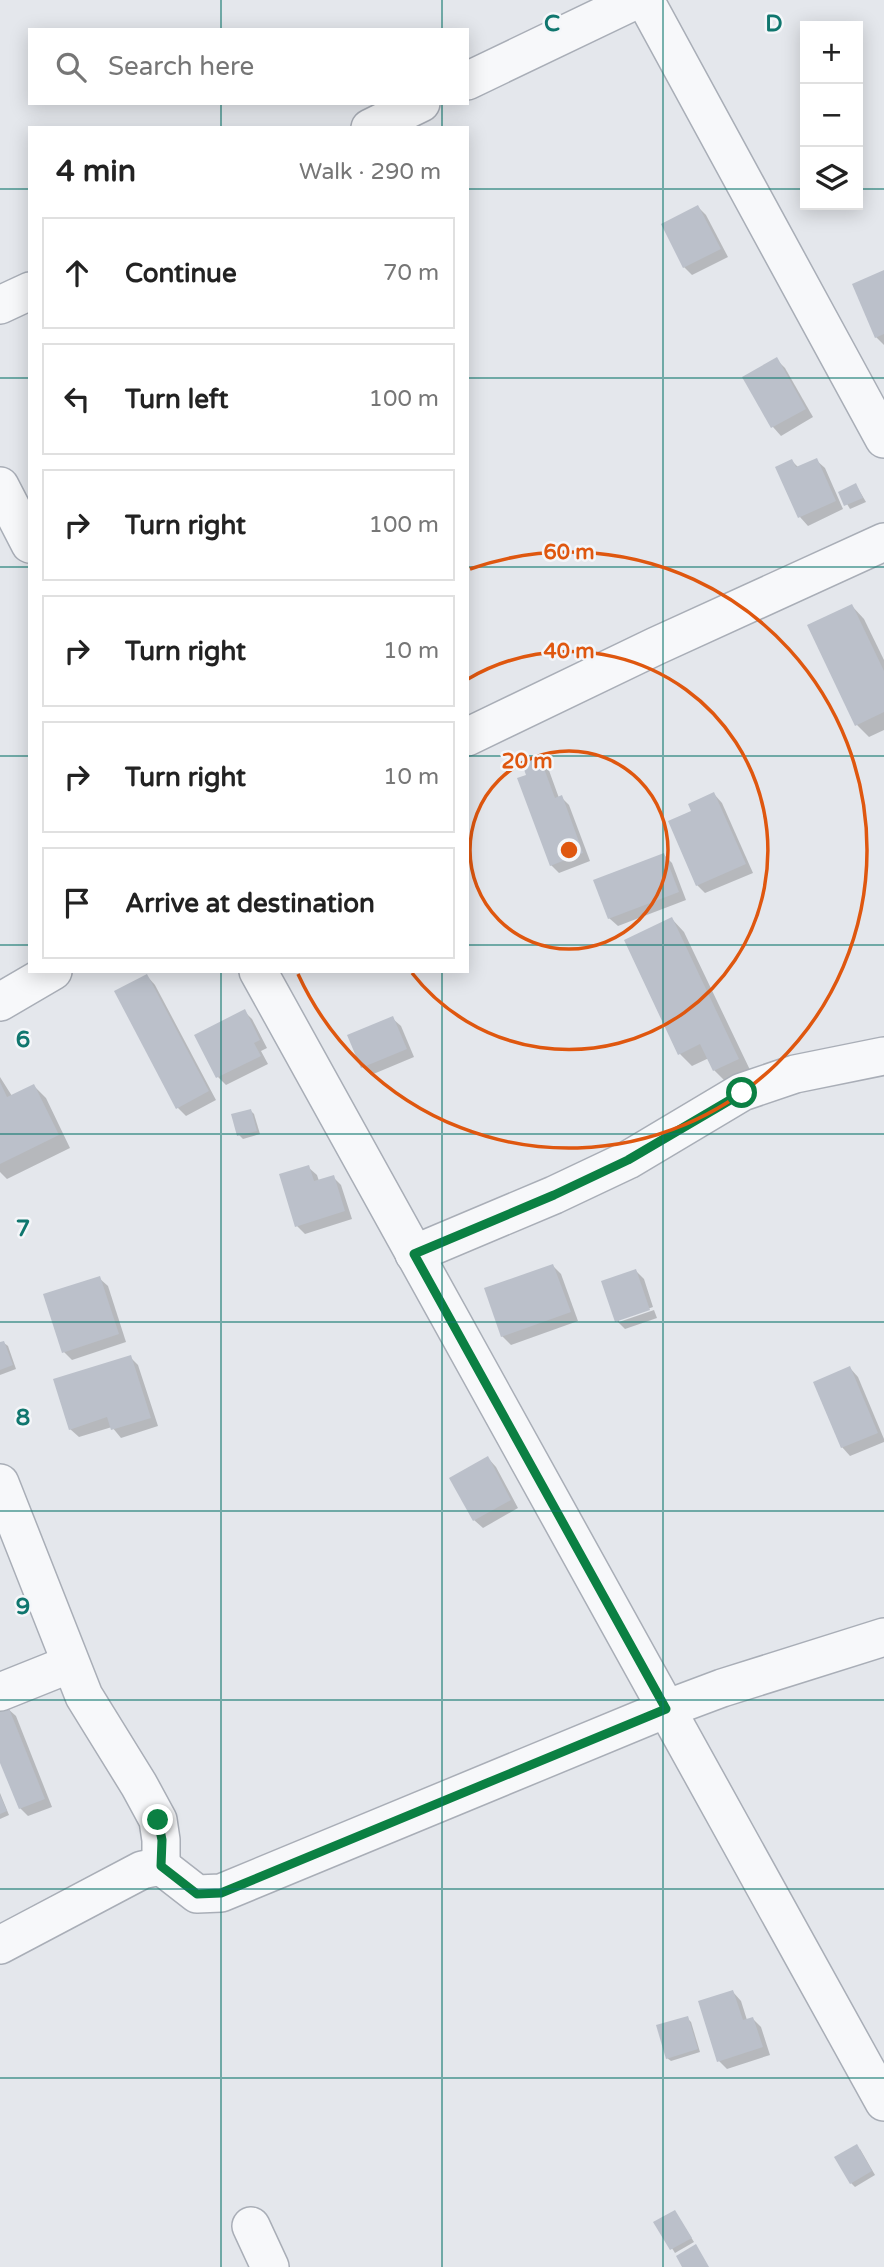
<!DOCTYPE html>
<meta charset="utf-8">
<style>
:root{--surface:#fff;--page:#f6f6f6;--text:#222;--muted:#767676;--line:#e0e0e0}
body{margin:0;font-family:"Varela Round",sans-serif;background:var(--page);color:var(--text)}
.controls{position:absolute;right:21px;top:21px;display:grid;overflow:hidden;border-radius:0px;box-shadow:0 4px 18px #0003}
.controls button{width:63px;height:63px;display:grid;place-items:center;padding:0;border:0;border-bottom:2px solid var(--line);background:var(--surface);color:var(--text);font:35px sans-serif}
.stop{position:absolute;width:21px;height:21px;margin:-16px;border:5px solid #0b8043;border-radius:50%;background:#fff}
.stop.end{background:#0b8043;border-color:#fff;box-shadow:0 2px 7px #0008}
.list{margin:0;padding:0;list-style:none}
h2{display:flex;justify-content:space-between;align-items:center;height:91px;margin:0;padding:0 28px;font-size:30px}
h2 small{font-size:23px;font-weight:400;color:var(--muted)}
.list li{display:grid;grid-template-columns:46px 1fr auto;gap:21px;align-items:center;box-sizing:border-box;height:112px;margin:0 14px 14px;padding:0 14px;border:2px solid var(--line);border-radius:0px}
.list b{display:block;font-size:26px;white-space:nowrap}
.list em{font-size:23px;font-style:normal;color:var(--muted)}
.icon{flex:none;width:38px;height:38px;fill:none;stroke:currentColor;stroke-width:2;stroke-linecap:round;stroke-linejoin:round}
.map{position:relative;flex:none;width:884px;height:2267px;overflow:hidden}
.search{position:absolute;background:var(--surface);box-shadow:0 4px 18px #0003;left:28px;top:28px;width:441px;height:77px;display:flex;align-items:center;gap:18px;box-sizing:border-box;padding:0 24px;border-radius:0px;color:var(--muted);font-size:26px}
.panel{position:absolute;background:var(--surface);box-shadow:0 4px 18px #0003;left:28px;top:126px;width:441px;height:847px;border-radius:0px}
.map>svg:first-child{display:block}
.shadow{fill:#0003}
.building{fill:#bbc0ca}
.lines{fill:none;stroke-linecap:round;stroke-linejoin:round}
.minor-casing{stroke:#a9aeb7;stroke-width:40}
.minor{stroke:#f7f8fa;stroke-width:37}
.route{stroke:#0b8043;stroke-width:9}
.grid{fill:none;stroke:#0f766e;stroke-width:2;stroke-opacity:0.55}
.ring{fill:none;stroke:#df570f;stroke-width:3.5}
.grid-label{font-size:23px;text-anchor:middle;font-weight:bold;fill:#0f766e;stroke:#f4f6f9;stroke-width:5;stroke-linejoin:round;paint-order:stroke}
.centre{fill:#df570f;stroke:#f4f6f9;stroke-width:3.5}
.ring-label{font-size:21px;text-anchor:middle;font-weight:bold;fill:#df570f;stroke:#f4f6f9;stroke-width:5;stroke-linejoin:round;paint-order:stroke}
</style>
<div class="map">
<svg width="884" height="2267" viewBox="0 0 884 2267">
<rect width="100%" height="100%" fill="#e4e7ec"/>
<g class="shadow">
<path d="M698 207 706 215 728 257 692 275 684 267Z"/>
<path d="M884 272V345L876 337Z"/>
<path d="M777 360 785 368 813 417 781 436 773 427 745 378Z"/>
<path d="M816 460 825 468 843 509 808 526 800 517 777 468 792 461 799 468Z"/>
<path d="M856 485 866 502 850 509 840 492Z"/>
<path d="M852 606 864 619 884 660V730L869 737 857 725Z"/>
<path d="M538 757 547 765 559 798 561 797 569 805 590 861 559 873 551 865 528 776Z"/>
<path d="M714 794 722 803 753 873 705 893 697 885 693 812Z"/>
<path d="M664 855 672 863 686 900 618 926 609 918Z"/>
<path d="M672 919 684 932 751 1072 727 1083 714 1070 709 1058 692 1066 680 1054Z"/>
<path d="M147 976 155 985 216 1100 186 1116 178 1108Z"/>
<path d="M244 1011 252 1019 267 1048 261 1051 268 1064 226 1085 218 1077Z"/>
<path d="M392 1018 401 1026 414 1057 371 1075 363 1067Z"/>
<path d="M0 1077 12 1096 34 1086 46 1098 70 1148 7 1179 0 1172Z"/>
<path d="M250 1110 254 1114 260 1134 243 1139 239 1135Z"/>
<path d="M308 1167 317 1175 319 1181 333 1177 341 1185 352 1219 305 1234 297 1226Z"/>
<path d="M553 1266 561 1274 578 1321 511 1345 502 1336Z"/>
<path d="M636 1271 644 1279 653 1307 619 1319V1322L654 1310 657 1318 625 1329 617 1321Z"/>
<path d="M99 1278 108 1286 126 1342 72 1360 64 1352Z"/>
<path d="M4 1343 8 1346 16 1369 0 1375V1344Z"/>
<path d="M130 1357 138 1365 158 1426 121 1438 112 1427 79 1437 70 1429Z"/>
<path d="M850 1368 858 1377 884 1439V1442L850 1456 842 1447Z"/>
<path d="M488 1458 496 1467 518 1508 483 1528 474 1520Z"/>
<path d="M7 1708 16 1716 52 1807 28 1816 20 1808 0 1758V1711Z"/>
<path d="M0 1793 9 1815 0 1819Z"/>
<path d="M733 1992 741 2001 747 2020 753 2019 761 2027 770 2055 727 2069 719 2061Z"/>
<path d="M687 2018 691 2022 700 2052 671 2061 667 2058Z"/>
<path d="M860 2149 875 2175 855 2187 851 2183Z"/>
<path d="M675 2212 694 2242 675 2253 656 2223Z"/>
</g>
<g class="building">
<path d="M698 205 721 249 683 268 661 224Z"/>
<path d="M884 270V334L875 338 852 284Z"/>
<path d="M777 357 806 409 771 428 742 377Z"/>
<path d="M817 458 836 501 798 518 775 467 792 459 796 467Z"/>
<path d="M856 483 863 498 844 506 838 492Z"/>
<path d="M852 604 884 671V712L855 726 807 625Z"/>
<path d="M539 755 555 798 562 795 583 853 550 866 517 778 526 775 521 761Z"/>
<path d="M714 792 746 864 696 886 668 821 691 811 688 804Z"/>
<path d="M664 853 679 892 608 919 593 880Z"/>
<path d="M672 917 739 1059 713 1071 700 1044 678 1055 624 940Z"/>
<path d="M147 974 209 1091 176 1109 114 991Z"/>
<path d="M245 1009 260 1040 254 1043 261 1056 216 1078 194 1035Z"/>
<path d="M393 1016 407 1049 361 1068 347 1035Z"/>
<path d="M0 1082 7 1097 34 1084 59 1135 0 1164Z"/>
<path d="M251 1109 257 1131 237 1136 231 1114Z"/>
<path d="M309 1165 314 1181 334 1175 345 1211 295 1227 279 1174Z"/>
<path d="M553 1264 571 1312 501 1337 484 1288Z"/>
<path d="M636 1269 650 1310 615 1322 601 1281Z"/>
<path d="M100 1276 119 1334 62 1353 43 1294Z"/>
<path d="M4 1341 13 1365 0 1370V1342Z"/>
<path d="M131 1355 151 1418 111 1430 107 1417 69 1430 53 1379Z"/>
<path d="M850 1366 878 1433 841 1448 813 1382Z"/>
<path d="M488 1456 511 1500 473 1521 449 1478Z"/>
<path d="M8 1706 45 1799 19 1809 0 1763V1709Z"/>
<path d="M0 1795 7 1811 0 1814Z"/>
<path d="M733 1990 743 2020 753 2017 763 2047 717 2062 698 2001Z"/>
<path d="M688 2016 698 2049 666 2059 656 2025Z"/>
<path d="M857 2144 872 2171 850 2184 834 2157Z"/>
<path d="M675 2210 692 2238 670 2250 653 2222Z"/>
<path d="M696 2244 709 2267H682L676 2256Z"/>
</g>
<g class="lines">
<defs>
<g id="minor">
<path d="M645 0 884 439"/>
<path d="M467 81 636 0"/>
<path d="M370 128 421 103"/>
<path d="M0 305 30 291"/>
<path d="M0 486 30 544"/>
<path d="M467 737 656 646 884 542"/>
<path d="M258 971 884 2102"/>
<path d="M0 1002 53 971"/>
<path d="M414 1254 554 1195 628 1160 742 1092 795 1074 884 1056"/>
<path d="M0 1483 84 1696 139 1785 158 1820 161 1840V1866"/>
<path d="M0 1692 70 1664"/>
<path d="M0 1945 142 1870 161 1866 197 1894 221 1893 666 1709 722 1688 884 1637"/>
<path d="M251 2226 270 2267"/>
</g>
</defs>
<use href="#minor" class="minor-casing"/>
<use href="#minor" class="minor"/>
</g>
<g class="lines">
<path class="route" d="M158 1820 162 1840 161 1866 197 1894 221 1893 666 1709 414 1254 554 1195 628 1160 742 1093"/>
</g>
<path class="grid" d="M221 0V30M442 0V30M663 0V2267M221 103V128M442 103V128M0 189H30M467 189H805M858 189H884M0 378H30M467 378H884M0 567H30M467 567H884M0 756H30M467 756H884M0 945H30M467 945H884M221 971V2267M442 971V2267M0 1134H884M0 1322H884M0 1511H884M0 1700H884M0 1889H884M0 2078H884"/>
<g class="ring">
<circle cx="569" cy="850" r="99"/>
<path d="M468 679A199 199 0 1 1 412 973"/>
<path d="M470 569A298 298 0 1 1 298 974"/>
</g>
<g class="grid-label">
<text x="552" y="31">C</text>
<text x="774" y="31">D</text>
<text x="23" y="1047">6</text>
<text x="23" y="1236">7</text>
<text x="23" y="1425">8</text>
<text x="23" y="1614">9</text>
</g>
<circle cx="569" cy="850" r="10" class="centre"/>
<g class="ring-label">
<text x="569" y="559">60 m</text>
<text x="569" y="658">40 m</text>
<text x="527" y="768">20 m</text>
</g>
</svg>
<div class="controls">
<button>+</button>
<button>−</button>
<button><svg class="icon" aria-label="layers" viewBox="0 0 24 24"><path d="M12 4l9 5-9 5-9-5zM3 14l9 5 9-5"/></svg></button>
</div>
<div class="stop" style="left:742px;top:1093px"></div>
<div class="stop end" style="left:158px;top:1820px"></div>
<div class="search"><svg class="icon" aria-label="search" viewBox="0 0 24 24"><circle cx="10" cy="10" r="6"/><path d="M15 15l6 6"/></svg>Search here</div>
<section class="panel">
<h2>4 min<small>Walk · 290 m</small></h2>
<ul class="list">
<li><svg class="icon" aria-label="ahead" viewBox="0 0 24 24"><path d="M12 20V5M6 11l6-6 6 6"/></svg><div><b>Continue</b></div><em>70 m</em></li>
<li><svg class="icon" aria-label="left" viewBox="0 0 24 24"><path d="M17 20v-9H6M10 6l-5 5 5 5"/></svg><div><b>Turn left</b></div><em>100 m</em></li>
<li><svg class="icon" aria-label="right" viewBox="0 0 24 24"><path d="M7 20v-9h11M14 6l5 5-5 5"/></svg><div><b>Turn right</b></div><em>100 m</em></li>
<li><svg class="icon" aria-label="right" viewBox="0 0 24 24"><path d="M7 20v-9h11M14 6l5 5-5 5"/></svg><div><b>Turn right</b></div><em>10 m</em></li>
<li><svg class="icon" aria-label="right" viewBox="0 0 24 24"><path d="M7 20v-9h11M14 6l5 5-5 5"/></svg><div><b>Turn right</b></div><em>10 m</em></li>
<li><svg class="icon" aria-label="arrive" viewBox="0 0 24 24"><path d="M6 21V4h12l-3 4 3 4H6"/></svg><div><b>Arrive at destination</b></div></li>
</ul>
</section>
</div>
